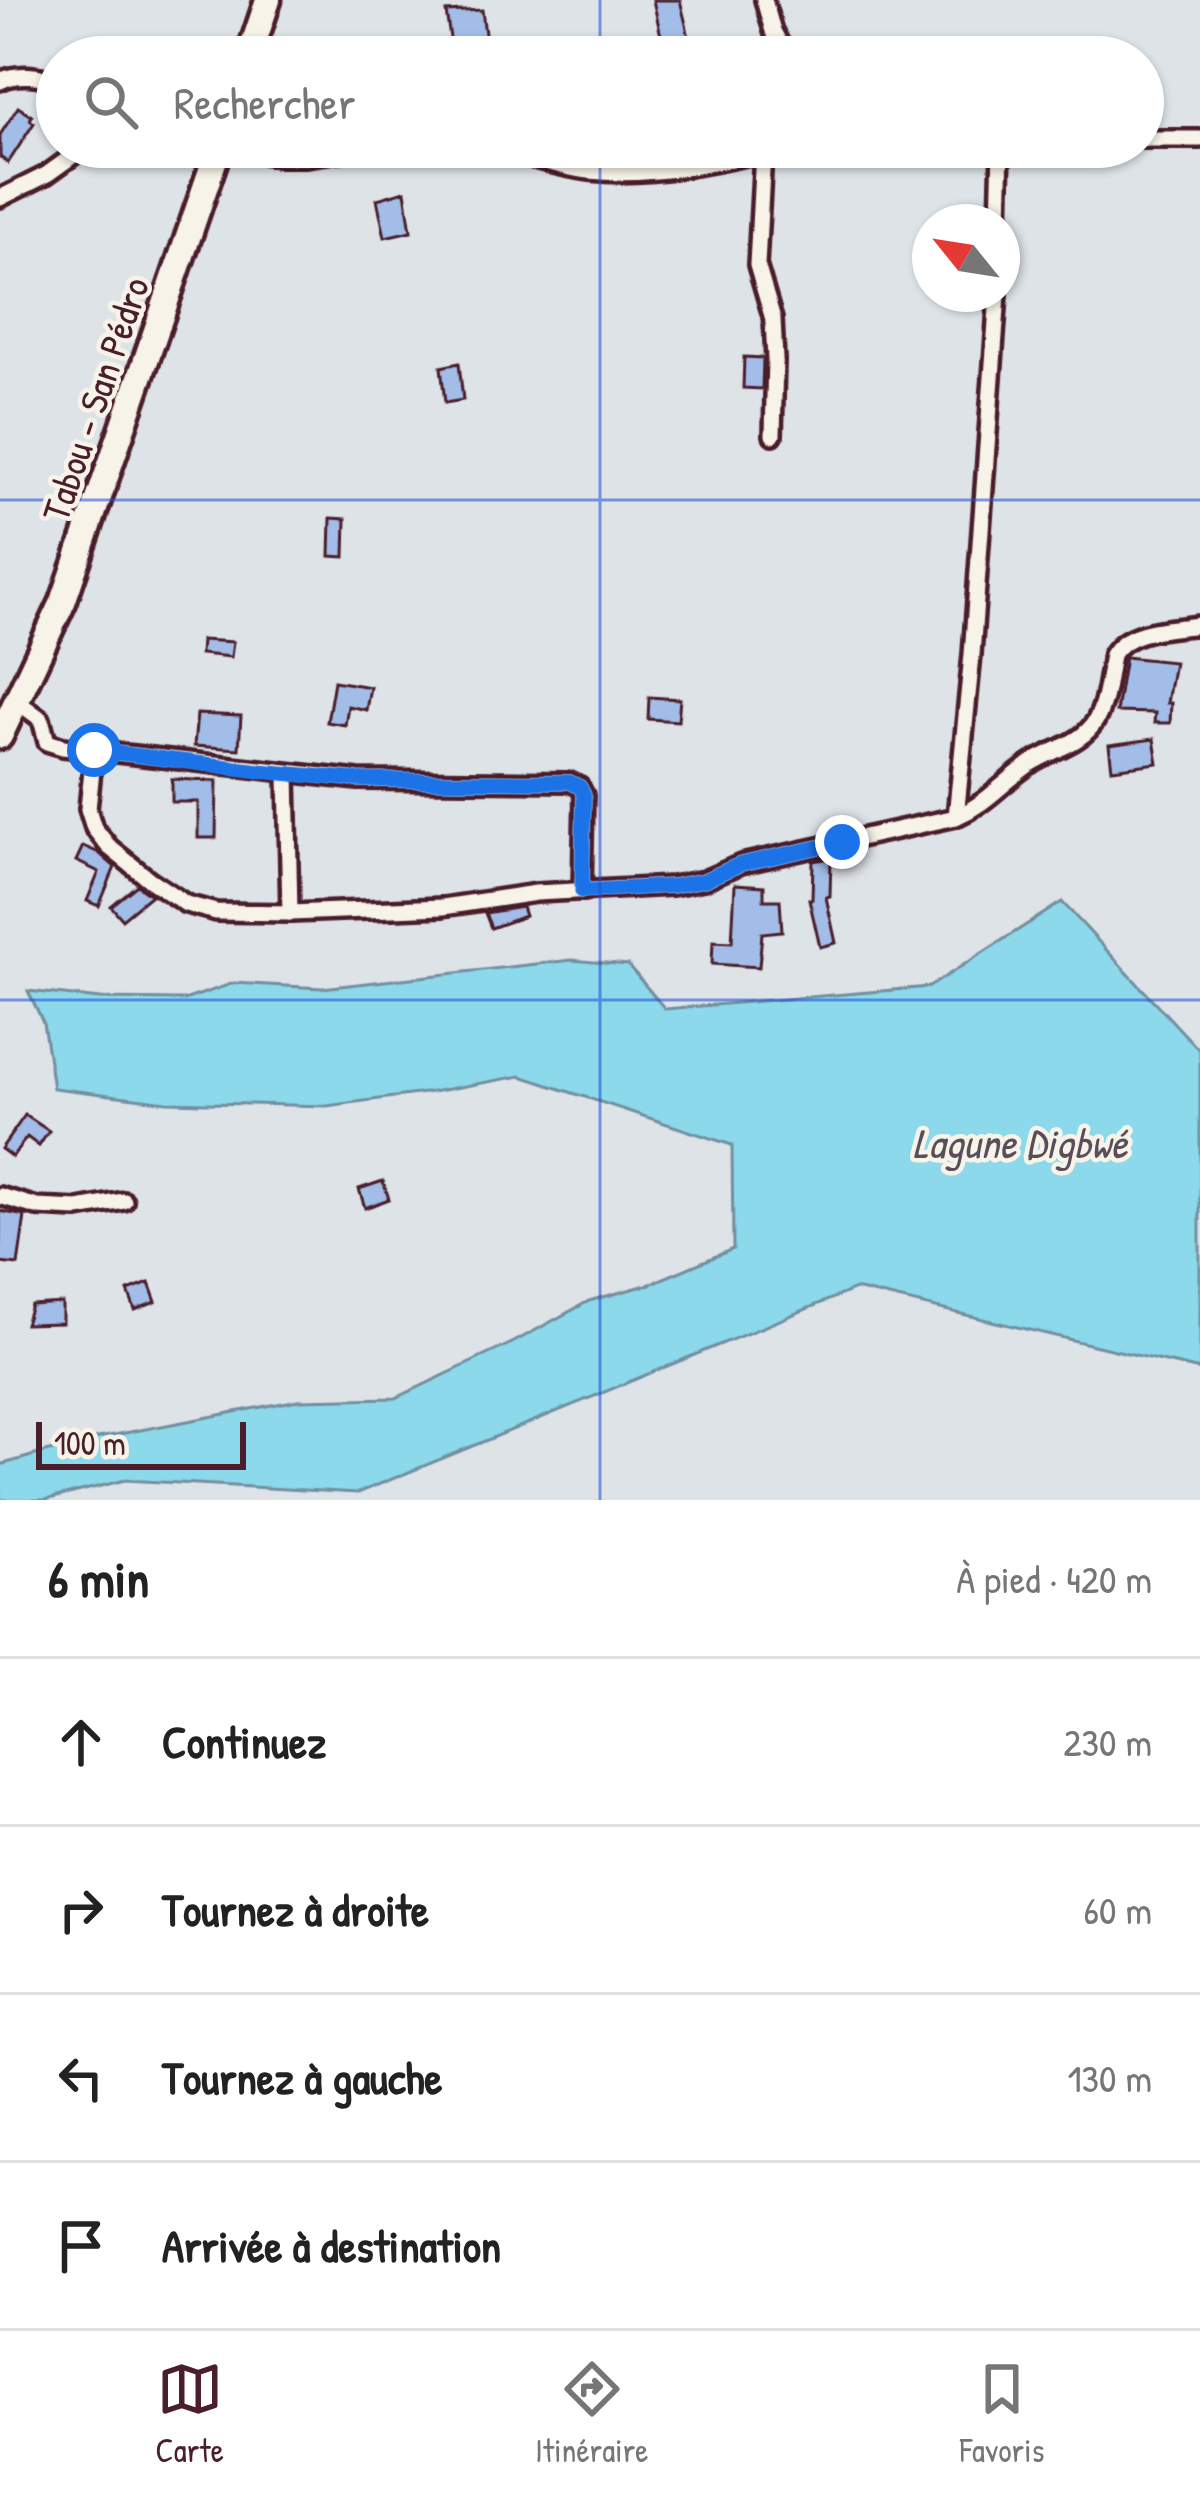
<!DOCTYPE html>
<html lang="fr">
<meta charset="utf-8">
<style>
:root{--surface:#fff;--page:#f2f2f2;--text:#222;--muted:#767676;--line:#e0e0e0;--accent:#4a1f2b}
body{margin:0;font-family:"Patrick Hand",sans-serif;background:var(--page);color:var(--text)}
.compass{position:absolute;left:912px;top:204px;width:108px;height:108px;border-radius:50%;background:var(--surface);box-shadow:0 3px 9px #0004;rotate:300deg}
.scale{position:absolute;left:36px;bottom:30px;width:210px;box-sizing:border-box;padding-left:12px;border:6px solid #4a1f2b;border-top:0;font-size:33px;line-height:42px;white-space:nowrap;color:#4a1f2b;-webkit-text-stroke:9px #f7f3e8;paint-order:stroke}
.stop{position:absolute;width:36px;height:36px;margin:-27px;border:9px solid #1a73e8;border-radius:50%;background:#fff}
.stop.end{background:#1a73e8;border-color:#fff;box-shadow:0 3px 12px #0008}
.list{margin:0;padding:0;list-style:none}
h2{display:flex;justify-content:space-between;align-items:center;height:156px;margin:0;padding:0 48px;font-size:51px}
h2 small{font-size:39px;font-weight:400;color:var(--muted)}
.list li{display:grid;grid-template-columns:78px 1fr auto;gap:36px;align-items:center;box-sizing:border-box;height:168px;padding:0 48px;border-top:3px solid var(--line)}
.list b{display:block;font-size:45px;white-space:nowrap}
.list em{font-size:39px;font-style:normal;color:var(--muted)}
.icon{flex:none;width:66px;height:66px;fill:none;stroke:currentColor;stroke-width:2;stroke-linecap:round;stroke-linejoin:round}
.map{position:relative;flex:none;width:1200px;height:1500px;overflow:hidden}
.search{position:absolute;background:var(--surface);box-shadow:0 3px 9px #0004;left:36px;right:36px;top:36px;height:132px;display:flex;align-items:center;gap:30px;box-sizing:border-box;padding:0 42px;border-radius:66px;color:var(--muted);font-size:45px}
.sheet{height:828px;background:var(--surface)}
nav{display:flex;justify-content:space-around;align-items:center;box-sizing:border-box;height:168px;border-top:3px solid var(--line);background:var(--surface);font-size:33px;color:var(--muted)}
nav a{display:grid;justify-items:center;gap:6px}
nav .on{color:var(--accent)}
.map>svg:first-child{display:block}
.water{fill:#8cd9ec;stroke:#728f9f;stroke-width:3}
.building{fill:#a3bde9;stroke:#4a1f2b;stroke-width:3}
.lines{fill:none;stroke-linecap:round;stroke-linejoin:round}
.minor-casing{stroke:#4a1f2b;stroke-width:24}
.primary-casing{stroke:#4a1f2b;stroke-width:33}
.minor{stroke:#f7f3e8;stroke-width:15}
.primary{stroke:#f7f3e8;stroke-width:24}
.route{stroke:#1a73e8;stroke-width:15}
.grid{fill:none;stroke:#1d4ed8;stroke-width:3;stroke-opacity:0.55}
.labels{text-anchor:middle;stroke-width:9;stroke-linejoin:round;paint-order:stroke}
.street-label{font-size:39px;fill:#4a1f2b;stroke:#f7f3e8}
.water-label{font-size:42px;font-style:italic;fill:#5a4e5b;stroke:#f7f3e8}
</style>
<div class="map">
<svg width="1200" height="1500" viewBox="0 0 1200 1500">
<rect width="100%" height="100%" fill="#dee3e8"/>
<filter id="ink" filterUnits="userSpaceOnUse"><feTurbulence type="fractalNoise" baseFrequency=".00833" numOctaves="2"/><feDisplacementMap in="SourceGraphic" scale="24" xChannelSelector="R" yChannelSelector="G"/><feConvolveMatrix kernelMatrix="1 2 1 2 8 2 1 2 1" color-interpolation-filters="sRGB"/></filter>
<g filter="url(#ink)">
<path class="water" d="M1062 902 1200 1051V1370L855 1289 358 1493 125 1480 45 1500H0V1465L88 1440 298 1400 396 1398 514 1342 589 1301 650 1284 733 1249 732 1145 521 1076 432 1092 327 1106 167 1102 53 1088 43 1022 28 991 100 999 184 1000 234 983 322 988 572 960 628 965 665 1009 929 987Z"/>
<g class="building">
<path d="M653 0H680L691 45 665 54Z"/>
<path d="M482 10 486 42 451 45 446 12Z"/>
<path d="M18 107 32 116 30 120 34 123 8 163 0 157V135Z"/>
<path d="M405 191 411 231 385 237 377 199Z"/>
<path d="M744 357 763 358 762 389 743 388Z"/>
<path d="M459 363 463 400 445 403 441 367Z"/>
<path d="M331 518 346 519 345 557 330 556Z"/>
<path d="M201 640 233 642 231 657 200 654Z"/>
<path d="M1125 657 1174 662 1167 703H1171L1170 723H1154L1155 713 1116 712Z"/>
<path d="M334 681 370 687 366 710 348 706 345 725 327 722Z"/>
<path d="M649 697 680 699 678 721 648 719Z"/>
<path d="M197 714 241 716 239 749 194 746Z"/>
<path d="M1154 739 1158 763 1112 769 1109 745Z"/>
<path d="M172 779 217 781 216 838H198V802H172Z"/>
<path d="M83 846 99 853 115 867 99 906 87 901 99 872 76 861Z"/>
<path d="M831 858 830 896 826 897 836 943 820 947 809 899H812L813 861Z"/>
<path d="M735 884 764 886V900H780L782 931 762 933 759 967 712 964 713 941 732 942Z"/>
<path d="M137 885 151 895 122 919 111 906Z"/>
<path d="M522 907 525 916 491 928 485 913Z"/>
<path d="M25 1115 49 1131 39 1146 27 1137 12 1157 1 1149Z"/>
<path d="M383 1181 389 1199 365 1208 359 1189Z"/>
<path d="M0 1211 25 1216 18 1265 0 1263Z"/>
<path d="M149 1283 156 1302 135 1310 128 1291Z"/>
<path d="M62 1303V1323L25 1324 31 1305Z"/>
</g>
<g class="lines">
<defs>
<g id="minor">
<path d="M764 0 773 31 787 57"/>
<path d="M0 81C17 72 40 75 57 82"/>
<path d="M1143 139H1200"/>
<path d="M237 147 276 157H306L374 147"/>
<path d="M490 147C522 155 556 167 590 171 653 178 722 162 784 147"/>
<path d="M767 147 763 152 757 265 773 319 775 360 773 435"/>
<path d="M0 198 46 175 85 147"/>
<path d="M999 222 1001 147"/>
<path d="M18 702 41 719 47 742 63 747 358 780 570 782 580 787 584 795 582 891"/>
<path d="M94 750 88 809 94 828 109 847 150 880 186 904 216 912 290 913 443 907 536 893 672 886 704 880 741 864 956 817C990 802 1003 781 1033 762 1054 749 1083 743 1096 720 1106 702 1108 675 1112 655 1127 628 1172 629 1200 625"/>
<path d="M287 774 290 913"/>
<path d="M956 817 972 655 998 294"/>
<path d="M0 1196 37 1207 78 1209 124 1201"/>
</g>
<g id="primary">
<path d="M249 57 268 0"/>
<path d="M0 736 63 602 219 147"/>
</g>
</defs>
<use href="#minor" class="minor-casing"/>
<use href="#primary" class="primary-casing"/>
<use href="#minor" class="minor"/>
<use href="#primary" class="primary"/>
</g>
</g>
<g class="lines" filter="url(#ink)">
<path class="route" d="M94 750 260 771 358 780 570 782 580 787 584 795 582 891 672 886 704 880 741 864 842 842"/>
</g>
<path class="grid" d="M600 0V57M600 147V1500M0 500H1200M0 1000H1200"/>
<g class="labels">
<g class="street-label">
<text transform="translate(95 399) rotate(-71)" y="14">Tabou - San Pédro</text>
</g>
<g class="water-label">
<text x="1020" y="1158">Lagune Digbwé</text>
</g>
</g>
</svg>
<svg class="compass" viewBox="-18 -18 36 36"><path d="M0-13l5 13h-10z" fill="#e53935"/><path d="M0 13l5-13h-10z" fill="#767676"/></svg>
<div class="scale">100 m</div>
<div class="stop" style="left:94px;top:750px"></div>
<div class="stop end" style="left:842px;top:842px"></div>
<div class="search"><svg class="icon" aria-label="search" viewBox="0 0 24 24"><circle cx="10" cy="10" r="6"/><path d="M15 15l6 6"/></svg>Rechercher</div>
</div>
<section class="sheet">
<h2>6 min<small>À pied · 420 m</small></h2>
<ul class="list">
<li><svg class="icon" aria-label="ahead" viewBox="0 0 24 24"><path d="M12 20V5M6 11l6-6 6 6"/></svg><div><b>Continuez</b></div><em>230 m</em></li>
<li><svg class="icon" aria-label="right" viewBox="0 0 24 24"><path d="M7 20v-9h11M14 6l5 5-5 5"/></svg><div><b>Tournez à droite</b></div><em>60 m</em></li>
<li><svg class="icon" aria-label="left" viewBox="0 0 24 24"><path d="M17 20v-9H6M10 6l-5 5 5 5"/></svg><div><b>Tournez à gauche</b></div><em>130 m</em></li>
<li><svg class="icon" aria-label="arrive" viewBox="0 0 24 24"><path d="M6 21V4h12l-3 4 3 4H6"/></svg><div><b>Arrivée à destination</b></div></li>
</ul>
</section>
<nav>
<a class="on"><svg class="icon" aria-label="map" viewBox="0 0 24 24"><path d="M3 6l6-2 6 2 6-2v14l-6 2-6-2-6 2zM9 4v14M15 6v14"/></svg>Carte</a>
<a><svg class="icon" aria-label="directions" viewBox="0 0 24 24"><path d="M12 3l9 9-9 9-9-9zM9 14v-3h6M13 9l2 2-2 2"/></svg>Itinéraire</a>
<a><svg class="icon" aria-label="saved" viewBox="0 0 24 24"><path d="M7 4h10v16l-5-4-5 4z"/></svg>Favoris</a>
</nav>
